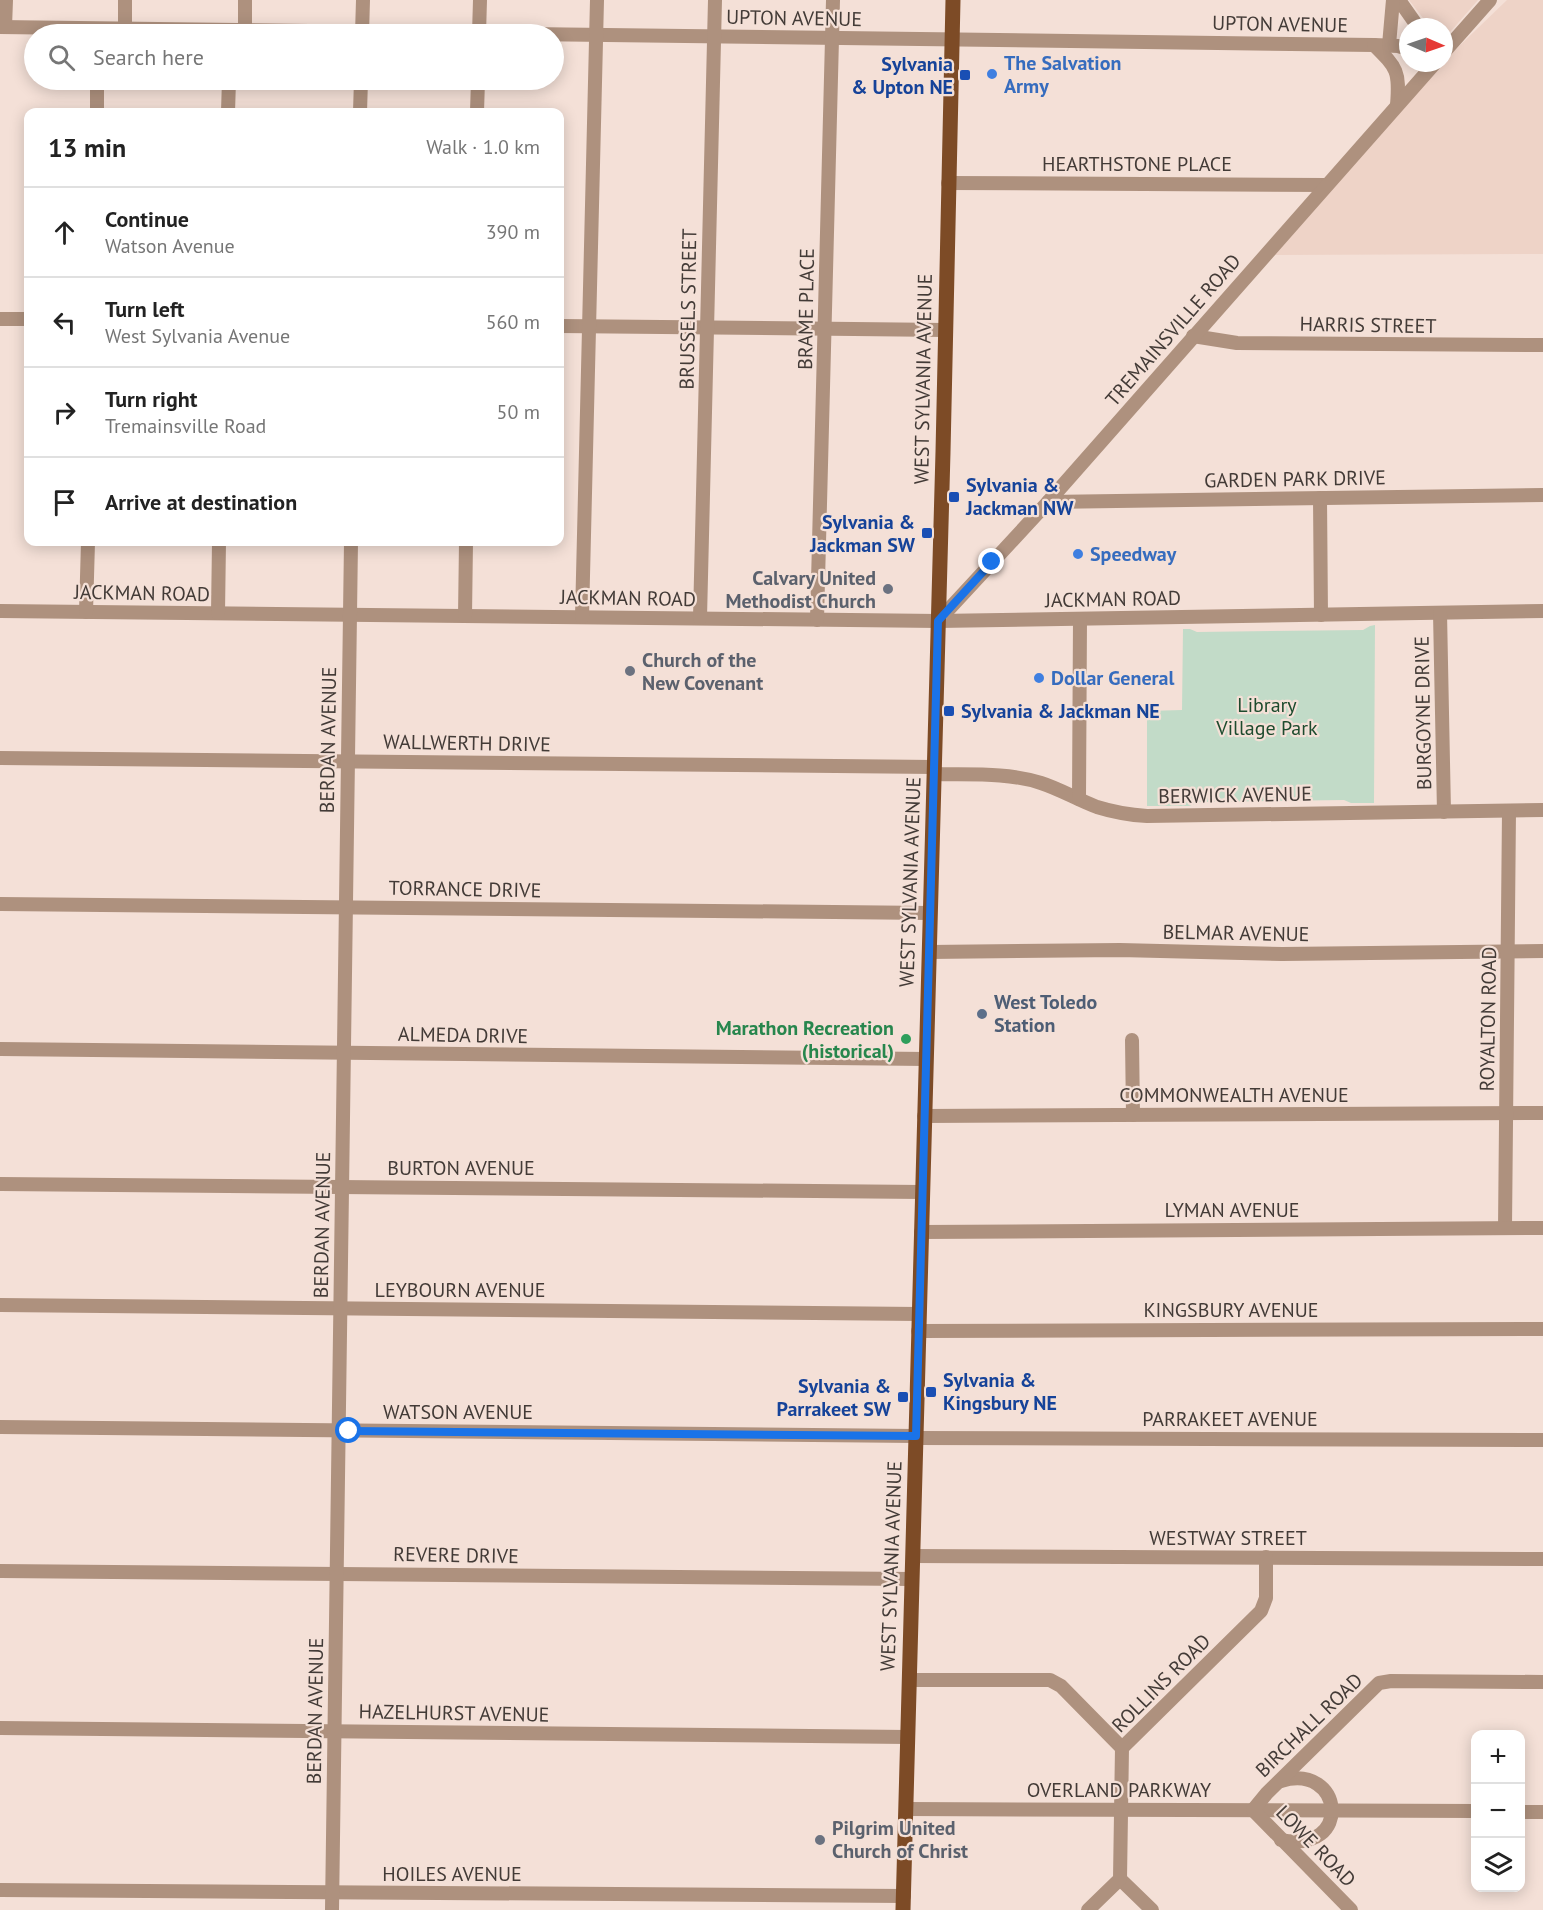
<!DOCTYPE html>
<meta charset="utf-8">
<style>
:root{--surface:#fff;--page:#f6f6f6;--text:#222;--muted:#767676;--line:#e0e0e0}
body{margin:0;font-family:"PT Sans",sans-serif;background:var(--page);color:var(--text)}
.controls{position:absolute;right:18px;bottom:18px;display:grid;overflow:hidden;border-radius:12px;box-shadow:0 3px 15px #0003}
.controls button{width:54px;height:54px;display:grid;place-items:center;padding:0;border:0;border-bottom:2px solid var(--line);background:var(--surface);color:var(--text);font:30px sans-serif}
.compass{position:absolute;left:1399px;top:18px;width:54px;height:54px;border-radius:50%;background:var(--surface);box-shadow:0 3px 15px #0003;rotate:92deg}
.stop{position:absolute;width:18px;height:18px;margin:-14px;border:4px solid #1a73e8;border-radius:50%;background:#fff}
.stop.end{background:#1a73e8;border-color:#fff;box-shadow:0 2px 6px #0008}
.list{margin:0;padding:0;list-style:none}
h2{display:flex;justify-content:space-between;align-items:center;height:78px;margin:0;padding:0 24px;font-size:26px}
h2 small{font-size:20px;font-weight:400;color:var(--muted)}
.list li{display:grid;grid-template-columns:39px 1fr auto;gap:18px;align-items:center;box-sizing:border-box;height:90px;padding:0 24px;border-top:2px solid var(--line)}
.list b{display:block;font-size:22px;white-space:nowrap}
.list p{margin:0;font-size:20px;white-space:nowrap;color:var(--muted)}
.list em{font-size:20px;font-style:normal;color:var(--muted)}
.icon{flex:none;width:33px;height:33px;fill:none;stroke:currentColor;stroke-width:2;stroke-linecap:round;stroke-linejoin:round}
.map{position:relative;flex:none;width:1543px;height:1910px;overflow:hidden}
.search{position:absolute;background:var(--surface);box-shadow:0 3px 15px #0003;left:24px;top:24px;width:540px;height:66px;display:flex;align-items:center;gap:15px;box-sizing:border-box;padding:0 21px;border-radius:33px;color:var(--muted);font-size:22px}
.panel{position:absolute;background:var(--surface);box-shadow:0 3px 15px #0003;left:24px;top:108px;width:540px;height:438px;border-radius:12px}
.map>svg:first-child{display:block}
.built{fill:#eed3c7}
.green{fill:#c2dbc8}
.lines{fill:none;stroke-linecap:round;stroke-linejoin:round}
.minor{stroke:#ae917e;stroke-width:14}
.major{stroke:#7d4b26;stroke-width:15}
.route{stroke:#1a73e8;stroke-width:8}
.shop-dot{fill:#3f7fe0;stroke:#f4e0d7;stroke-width:2}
.transit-dot{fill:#1a4fb4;stroke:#f4e0d7;stroke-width:2}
.worship-dot{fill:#6b7280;stroke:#f4e0d7;stroke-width:2}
.service-dot{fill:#5c6f8a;stroke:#f4e0d7;stroke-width:2}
.leisure-dot{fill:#2e9e5b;stroke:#f4e0d7;stroke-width:2}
.labels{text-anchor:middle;stroke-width:4.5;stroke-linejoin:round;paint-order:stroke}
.street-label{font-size:20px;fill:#433b37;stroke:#f4e0d7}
.shop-label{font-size:20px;font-weight:bold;fill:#366cbe;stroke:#f4e0d7;text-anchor:start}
.transit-label{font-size:20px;font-weight:bold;fill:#164399;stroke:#f4e0d7;text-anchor:end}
.worship-label{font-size:20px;font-weight:bold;fill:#5b616d;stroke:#f4e0d7;text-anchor:start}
.park-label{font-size:20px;fill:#1d4b2e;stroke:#f4e0d7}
.service-label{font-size:20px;font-weight:bold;fill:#4e5e75;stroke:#f4e0d7;text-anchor:start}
.leisure-label{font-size:20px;font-weight:bold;fill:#27864d;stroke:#f4e0d7;text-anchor:end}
</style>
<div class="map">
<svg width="1543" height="1910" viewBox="0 0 1543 1910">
<rect width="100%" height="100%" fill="#f4e0d7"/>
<g class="built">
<path d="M1409 0H1478L1444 39V27H1430Z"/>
<path d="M1507 0H1543V254L1274 255 1451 54Z"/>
</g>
<path class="green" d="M1375 625 1374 803H1351L1344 800 1200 802 1189 806H1147V711L1182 710 1183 629H1190L1197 632 1363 630 1370 626Z"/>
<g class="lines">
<g class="minor">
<path d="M1399 0 1418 27"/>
<path d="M0 27 1374 45 1398 46 1408 49"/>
<path d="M5 27 6 0"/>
<path d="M125 29V0"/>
<path d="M245 29V0"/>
<path d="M362 34 363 0"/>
<path d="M479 34 480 0"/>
<path d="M1374 45C1397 68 1400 71 1397 105"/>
<path d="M1389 45 1393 0"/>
<path d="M1444 52 1490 0"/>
<path d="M97 112V80"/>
<path d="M228 112 229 80"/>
<path d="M360 112 361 80"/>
<path d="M477 112 478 80"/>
<path d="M948 183 1326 185"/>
<path d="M0 319H28"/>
<path d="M560 326 945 330"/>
<path d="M1193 336 1237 343 1543 345"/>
<path d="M1320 498 1321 615"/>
<path d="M1048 502 1543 495"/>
<path d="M0 611 938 621 1543 611"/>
<path d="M86 612 88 542"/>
<path d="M218 613 219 542"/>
<path d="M1440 613 1444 812"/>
<path d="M465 616 466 542"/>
<path d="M582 617 597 0"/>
<path d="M700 618 715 0"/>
<path d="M817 620 833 0"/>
<path d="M938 621 1048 502 1435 63"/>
<path d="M0 758 934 767"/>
<path d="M934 774C969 775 1007 772 1041 783 1060 789 1078 800 1097 807 1113 812 1130 815 1147 816L1543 810"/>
<path d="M1079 799 1080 619"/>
<path d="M0 904 930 913"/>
<path d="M929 952 1120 950 1282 954 1543 951"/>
<path d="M1132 1040 1133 1115"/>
<path d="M0 1049 926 1059"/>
<path d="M924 1116 1543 1113"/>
<path d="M0 1184 922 1192"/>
<path d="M1505 1228 1509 811"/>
<path d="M921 1232 1543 1228"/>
<path d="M0 1305 919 1314"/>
<path d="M918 1331 1543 1329"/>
<path d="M0 1427 916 1436"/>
<path d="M916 1438 1543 1440"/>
<path d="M913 1556 1543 1559"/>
<path d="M0 1571 912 1579"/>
<path d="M909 1680H1050L1061 1686 1122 1748"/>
<path d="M0 1728 907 1737"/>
<path d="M1281 1781C1343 1762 1354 1854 1281 1840"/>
<path d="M906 1809 1476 1811"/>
<path d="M1520 1812H1543"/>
<path d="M1120 1879 1152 1910"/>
<path d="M0 1890 904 1896"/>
<path d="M332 1910 351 542"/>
<path d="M1088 1910 1120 1879 1122 1748 1261 1611 1266 1598V1557"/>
<path d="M1351 1910 1253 1810 1267 1793 1379 1683 1391 1681 1543 1682"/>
</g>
<path class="major" d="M903 1910 943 452 953 0"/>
</g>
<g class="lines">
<path class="route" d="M349 1431 916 1436 938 621 992 562"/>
</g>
<g class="shop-dot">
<circle cx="992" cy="74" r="6"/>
<circle cx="1078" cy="554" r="6"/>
<circle cx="1039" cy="678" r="6"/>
</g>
<g class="transit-dot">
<rect x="959" y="69" width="12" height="12" rx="3"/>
<rect x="948" y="491" width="12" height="12" rx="3"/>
<rect x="921" y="527" width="12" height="12" rx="3"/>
<rect x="943" y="705" width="12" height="12" rx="3"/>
<rect x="925" y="1386" width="12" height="12" rx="3"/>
<rect x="897" y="1391" width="12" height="12" rx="3"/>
</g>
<g class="worship-dot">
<circle cx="888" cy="589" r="6"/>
<circle cx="630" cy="671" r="6"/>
<circle cx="820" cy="1840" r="6"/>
</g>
<circle class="service-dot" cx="982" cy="1014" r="6"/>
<circle class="leisure-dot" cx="906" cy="1039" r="6"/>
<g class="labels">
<g class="street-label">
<text transform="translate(794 18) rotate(1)" y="7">UPTON AVENUE</text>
<text transform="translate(1280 24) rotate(1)" y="7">UPTON AVENUE</text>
<text x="1137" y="171">HEARTHSTONE PLACE</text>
<text transform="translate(688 309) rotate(-89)" y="7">BRUSSELS STREET</text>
<text transform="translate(806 309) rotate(-89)" y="7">BRAME PLACE</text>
<text transform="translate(1368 325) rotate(1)" y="7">HARRIS STREET</text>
<text transform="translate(1173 330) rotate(-49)" y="7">TREMAINSVILLE ROAD</text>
<text transform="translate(923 379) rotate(-89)" y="7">WEST SYLVANIA AVENUE</text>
<text transform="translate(1295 479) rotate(-1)" y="7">GARDEN PARK DRIVE</text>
<text transform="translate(142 593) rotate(1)" y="7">JACKMAN ROAD</text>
<text transform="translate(628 598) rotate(1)" y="7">JACKMAN ROAD</text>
<text transform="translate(1113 599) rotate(-1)" y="7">JACKMAN ROAD</text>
<text transform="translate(1423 713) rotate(-91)" y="7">BURGOYNE DRIVE</text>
<text transform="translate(328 740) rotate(-89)" y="7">BERDAN AVENUE</text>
<text transform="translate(467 743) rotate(1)" y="7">WALLWERTH DRIVE</text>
<text transform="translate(1235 795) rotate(-1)" y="7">BERWICK AVENUE</text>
<text transform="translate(910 882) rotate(-88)" y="7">WEST SYLVANIA AVENUE</text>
<text transform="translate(465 889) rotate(1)" y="7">TORRANCE DRIVE</text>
<text transform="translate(1236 933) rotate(1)" y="7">BELMAR AVENUE</text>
<text transform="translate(1488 1019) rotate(-89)" y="7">ROYALTON ROAD</text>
<text transform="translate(463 1035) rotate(1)" y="7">ALMEDA DRIVE</text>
<text x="1234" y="1102">COMMONWEALTH AVENUE</text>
<text x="461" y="1175">BURTON AVENUE</text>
<text x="1232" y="1217">LYMAN AVENUE</text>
<text transform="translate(322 1225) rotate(-89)" y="7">BERDAN AVENUE</text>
<text x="460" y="1297">LEYBOURN AVENUE</text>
<text x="1231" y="1317">KINGSBURY AVENUE</text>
<text x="458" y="1419">WATSON AVENUE</text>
<text x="1230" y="1426">PARRAKEET AVENUE</text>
<text x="1228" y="1545">WESTWAY STREET</text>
<text transform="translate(456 1555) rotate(1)" y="7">REVERE DRIVE</text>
<text transform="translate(891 1566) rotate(-88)" y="7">WEST SYLVANIA AVENUE</text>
<text transform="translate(1161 1683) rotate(-45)" y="7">ROLLINS ROAD</text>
<text transform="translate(315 1711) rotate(-89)" y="7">BERDAN AVENUE</text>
<text transform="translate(454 1713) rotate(1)" y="7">HAZELHURST AVENUE</text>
<text transform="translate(1309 1725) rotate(-44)" y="7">BIRCHALL ROAD</text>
<text x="1119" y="1797">OVERLAND PARKWAY</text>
<text transform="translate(1316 1846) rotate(46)" y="7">LOWE ROAD</text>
<text x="452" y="1881">HOILES AVENUE</text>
</g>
<g class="shop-label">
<text x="1004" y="70">The Salvation<tspan x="1004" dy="23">Army</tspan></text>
<text x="1090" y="561">Speedway</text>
<text x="1051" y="685">Dollar General</text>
</g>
<g class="transit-label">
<text x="953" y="71">Sylvania<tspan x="953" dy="23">&amp; Upton NE</tspan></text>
<text x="966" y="492" text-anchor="start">Sylvania &amp;<tspan x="966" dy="23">Jackman NW</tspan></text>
<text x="915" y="529">Sylvania &amp;<tspan x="915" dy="23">Jackman SW</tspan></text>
<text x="961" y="718" text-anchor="start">Sylvania &amp; Jackman NE</text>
<text x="943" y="1387" text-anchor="start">Sylvania &amp;<tspan x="943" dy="23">Kingsbury NE</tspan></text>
<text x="891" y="1393">Sylvania &amp;<tspan x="891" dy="23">Parrakeet SW</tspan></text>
</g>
<g class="worship-label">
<text x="876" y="585" text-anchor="end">Calvary United<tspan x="876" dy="23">Methodist Church</tspan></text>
<text x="642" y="667">Church of the<tspan x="642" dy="23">New Covenant</tspan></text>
<text x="832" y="1835">Pilgrim United<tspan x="832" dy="23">Church of Christ</tspan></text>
</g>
<g class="park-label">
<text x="1267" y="712">Library<tspan x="1267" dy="23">Village Park</tspan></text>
</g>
<g class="service-label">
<text x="994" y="1009">West Toledo<tspan x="994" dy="23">Station</tspan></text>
</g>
<g class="leisure-label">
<text x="894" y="1035">Marathon Recreation<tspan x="894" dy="23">(historical)</tspan></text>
</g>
</g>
</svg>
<div class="controls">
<button>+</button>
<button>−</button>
<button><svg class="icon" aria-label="layers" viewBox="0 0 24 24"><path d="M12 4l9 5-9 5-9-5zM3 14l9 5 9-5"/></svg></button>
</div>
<svg class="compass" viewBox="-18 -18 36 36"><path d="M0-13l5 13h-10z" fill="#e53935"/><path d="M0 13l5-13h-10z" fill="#767676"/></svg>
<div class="stop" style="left:349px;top:1431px"></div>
<div class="stop end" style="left:992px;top:562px"></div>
<div class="search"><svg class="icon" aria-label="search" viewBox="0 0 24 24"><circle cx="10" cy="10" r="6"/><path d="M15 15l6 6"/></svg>Search here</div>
<section class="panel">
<h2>13 min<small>Walk · 1.0 km</small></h2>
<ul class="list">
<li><svg class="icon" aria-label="ahead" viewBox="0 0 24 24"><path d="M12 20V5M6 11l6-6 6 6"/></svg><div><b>Continue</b><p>Watson Avenue</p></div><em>390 m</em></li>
<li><svg class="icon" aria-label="left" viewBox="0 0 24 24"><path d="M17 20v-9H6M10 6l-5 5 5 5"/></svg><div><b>Turn left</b><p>West Sylvania Avenue</p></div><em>560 m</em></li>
<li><svg class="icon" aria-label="right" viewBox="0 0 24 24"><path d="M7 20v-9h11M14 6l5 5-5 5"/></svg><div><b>Turn right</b><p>Tremainsville Road</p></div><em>50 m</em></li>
<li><svg class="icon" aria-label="arrive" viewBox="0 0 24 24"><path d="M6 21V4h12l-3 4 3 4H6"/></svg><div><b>Arrive at destination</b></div></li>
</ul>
</section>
</div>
